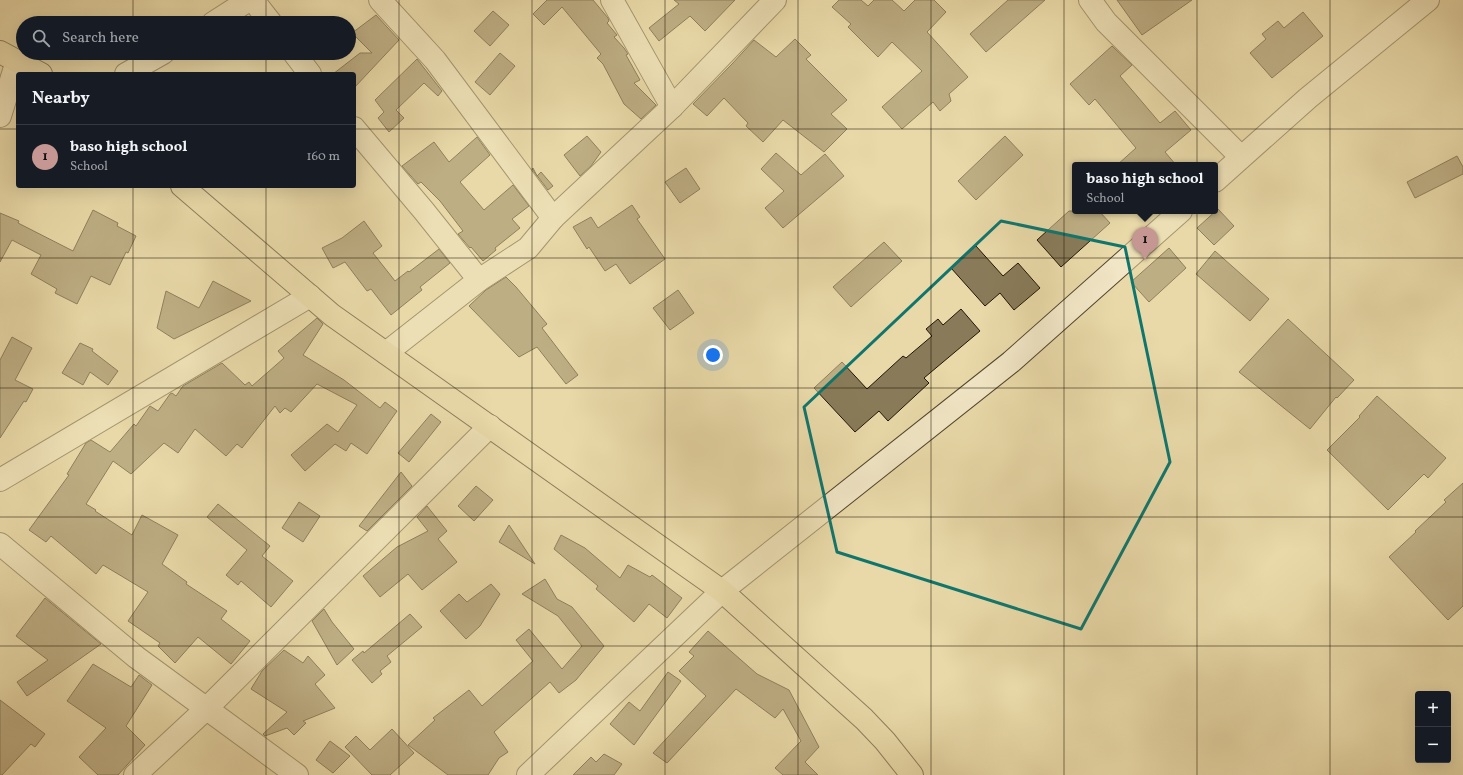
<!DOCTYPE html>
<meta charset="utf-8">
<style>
:root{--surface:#171b24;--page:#20242c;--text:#f1f3f6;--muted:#9ea1a6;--line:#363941;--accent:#c59692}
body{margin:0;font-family:Vollkorn,serif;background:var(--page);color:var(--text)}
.controls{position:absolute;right:12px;bottom:12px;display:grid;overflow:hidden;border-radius:4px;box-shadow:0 4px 16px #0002}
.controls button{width:36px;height:36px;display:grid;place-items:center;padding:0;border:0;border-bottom:1px solid var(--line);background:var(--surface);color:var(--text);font:20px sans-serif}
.you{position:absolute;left:713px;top:355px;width:14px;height:14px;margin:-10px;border:3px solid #fff;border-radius:50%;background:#1a73e8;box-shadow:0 0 0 6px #1a73e833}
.badge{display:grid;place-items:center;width:26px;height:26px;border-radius:50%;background:var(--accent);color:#111;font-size:13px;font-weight:700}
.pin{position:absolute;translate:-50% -33px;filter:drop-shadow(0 1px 2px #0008)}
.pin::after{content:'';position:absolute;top:21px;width:14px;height:12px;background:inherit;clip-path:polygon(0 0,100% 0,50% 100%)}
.popup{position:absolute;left:1072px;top:162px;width:146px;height:52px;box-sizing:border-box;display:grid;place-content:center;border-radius:4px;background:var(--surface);filter:drop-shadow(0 1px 3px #0005);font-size:13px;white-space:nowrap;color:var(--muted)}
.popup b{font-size:15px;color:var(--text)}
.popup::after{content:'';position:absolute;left:50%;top:100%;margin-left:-8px;border:8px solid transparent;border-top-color:var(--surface)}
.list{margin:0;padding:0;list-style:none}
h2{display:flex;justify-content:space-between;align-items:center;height:52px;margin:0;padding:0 16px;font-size:17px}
h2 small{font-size:13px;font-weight:400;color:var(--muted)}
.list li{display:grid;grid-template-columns:26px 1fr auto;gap:12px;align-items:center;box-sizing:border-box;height:64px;padding:0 16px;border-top:1px solid var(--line)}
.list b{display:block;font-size:15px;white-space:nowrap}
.list p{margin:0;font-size:13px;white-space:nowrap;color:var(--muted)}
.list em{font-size:13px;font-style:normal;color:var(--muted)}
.icon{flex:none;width:22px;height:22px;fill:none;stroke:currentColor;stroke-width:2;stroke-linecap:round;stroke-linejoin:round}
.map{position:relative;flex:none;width:1463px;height:775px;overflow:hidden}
.search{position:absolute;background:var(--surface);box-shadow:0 4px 16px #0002;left:16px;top:16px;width:340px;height:44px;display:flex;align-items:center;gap:10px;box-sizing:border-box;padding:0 14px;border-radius:22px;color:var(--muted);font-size:15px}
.panel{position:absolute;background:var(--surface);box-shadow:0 4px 16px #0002;left:16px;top:72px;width:340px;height:116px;border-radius:4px}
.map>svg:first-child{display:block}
.building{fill:#897b59;stroke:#221504}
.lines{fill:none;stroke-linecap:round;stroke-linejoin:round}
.minor-casing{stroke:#54462d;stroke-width:24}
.major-casing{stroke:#221504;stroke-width:24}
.minor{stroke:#f1e6c6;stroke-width:22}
.major{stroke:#e9d9a8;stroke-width:22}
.marked{fill:none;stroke:#0f766e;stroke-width:3;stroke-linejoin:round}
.grid{fill:none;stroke:#221504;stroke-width:1;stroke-opacity:0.55}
</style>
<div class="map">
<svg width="1463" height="775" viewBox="0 0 1463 775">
<rect width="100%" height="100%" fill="#e9d9a8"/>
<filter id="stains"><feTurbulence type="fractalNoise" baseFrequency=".005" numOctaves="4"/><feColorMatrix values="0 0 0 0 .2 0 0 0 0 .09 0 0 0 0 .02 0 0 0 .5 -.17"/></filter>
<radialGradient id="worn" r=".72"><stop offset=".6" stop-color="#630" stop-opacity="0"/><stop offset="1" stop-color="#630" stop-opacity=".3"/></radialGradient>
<g class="building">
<path d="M547 0H593L608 18 609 21 607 23 617 35 614 37 624 48 628 54 626 55 640 80 634 83 656 105 641 119 624 104 603 64 597 58 601 54 562 7 544 25 533 14Z"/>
<path d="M674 0H735L705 31 690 16 659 41 649 28 679 4Z"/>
<path d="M839 0H861L868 6 874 0H892L904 11 915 0H934L946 12 927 32 968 77 949 94 951 101 940 111 933 102 902 129 882 107 922 71 892 42 878 57 848 27 851 24 832 7Z"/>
<path d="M1008 0H1045L986 52 970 34Z"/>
<path d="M1117 0H1192L1142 35Z"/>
<path d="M493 11 509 25 490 46 474 31Z"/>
<path d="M1303 12 1323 36 1272 78 1250 53 1266 39 1262 34 1278 21 1284 28Z"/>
<path d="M376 15 399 40 354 88V74H333L360 53H372L352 33Z"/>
<path d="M795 39 811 55 806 59 847 100 831 114 847 129 824 152 783 120 763 142 746 126 748 123 724 98 707 116 693 104 732 64 754 40 776 57Z"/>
<path d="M1112 46 1132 65 1120 76 1160 123 1175 111 1191 130 1165 152 1176 165H1117L1136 148 1095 99 1089 105 1070 84Z"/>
<path d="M500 53 515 66 490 95 475 82Z"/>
<path d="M417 59 442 91 438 96 424 83 396 110 404 118 389 132 378 118 384 112 375 100Z"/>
<path d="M587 136 601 152 591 166 580 176 564 155Z"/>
<path d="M1005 136 1023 155 976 200 958 181Z"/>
<path d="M477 137 490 155 460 182 484 210 513 185 529 206 512 219 520 228 495 248 496 250 483 261 471 247 470 248 458 234 463 231 440 201 421 182 418 184 402 166 434 142 449 162Z"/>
<path d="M776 153 801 175 825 154 844 176 783 228 765 208 784 191 761 169Z"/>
<path d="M1457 156 1463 167V174L1415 198 1407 182Z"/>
<path d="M533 168 537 176 541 172 553 186 548 190 532 169Z"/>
<path d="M686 168 700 189 680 203 665 182Z"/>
<path d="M632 205 640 217 637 219 665 259 630 284 616 264 605 271 589 247 587 249 573 227 591 217 598 228Z"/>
<path d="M1218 209 1234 226 1214 245 1197 228Z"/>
<path d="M93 210 118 223 117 226 136 236 128 253 126 252 110 285 91 276 77 304 55 293 57 289 31 274 41 255 12 240 0 262V213L19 221 18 223 73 251Z"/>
<path d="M1069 211H1099L1110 223 1061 267 1037 240Z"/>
<path d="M364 221 382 246 373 253 395 281 408 271 409 272 439 249 450 263 420 287 422 290 391 315 371 289 367 291 345 262 333 268 322 248 342 238Z"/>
<path d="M884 242 902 261 851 307 833 287Z"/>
<path d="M976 246 1003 276 1018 263 1040 288 1014 310 1000 293 985 306 951 268Z"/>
<path d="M1169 248 1186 268 1149 302 1131 282Z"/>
<path d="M1215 251 1269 299 1250 321 1196 274Z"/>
<path d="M506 277 516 287 547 324 542 328 578 375 566 384 537 347 519 357 469 306 486 290Z"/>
<path d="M213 281 251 301 174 339 157 328 166 291 199 308Z"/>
<path d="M678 290 694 313 670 330 653 308Z"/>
<path d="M961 309 980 331 924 378 929 383 888 421 879 411 855 432 814 388 842 362 867 389 903 356 906 358 932 336 926 329 938 319 943 325Z"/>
<path d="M317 318 323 324 303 355 344 380 380 408 385 402 397 411 367 454 351 443 346 451 335 444 305 471 291 455 327 424 338 432 357 405 317 384 291 412 285 408 280 413 275 406 242 448 237 444 226 456 195 429 178 453 164 443 131 474 113 461 86 504 96 510 95 511 132 535 142 515 178 535 162 564 187 582 186 584 227 611 221 619 250 641 231 664 198 637 175 663 158 646 160 643 128 621 148 592 103 565 96 574 51 536 46 542 29 530 69 475 67 474 86 443 91 440 110 452 134 424 136 426 150 406 158 411 170 394 172 393 176 396 183 386 222 363 245 385 249 382 252 386 284 358 278 351Z"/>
<path d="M1288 319 1354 380 1337 398 1336 397 1310 429 1239 372Z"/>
<path d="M12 337 32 348 15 380 33 389 26 402 24 401 0 438V360Z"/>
<path d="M80 343 93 349 92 351 118 371 108 385 90 372 83 385 62 373Z"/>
<path d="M1377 396 1446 458 1428 478 1424 474 1388 510 1327 450 1360 417 1359 416Z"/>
<path d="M431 414 441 422 409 462 398 453Z"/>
<path d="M401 472 412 486 367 531 359 526Z"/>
<path d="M1463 483V606L1448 620 1389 557 1416 532 1415 531 1446 502 1444 500Z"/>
<path d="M476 486 493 500 474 521 458 506Z"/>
<path d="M299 502 320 516 303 542 282 528Z"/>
<path d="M218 504 270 546 262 556 293 581 271 607 241 581 238 585 226 575 247 550 207 517Z"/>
<path d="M427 506 447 531 438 539 457 562 422 590 408 574 380 597 363 576 397 547 428 531 417 517Z"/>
<path d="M509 525 535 564 499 542Z"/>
<path d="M561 535 585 548 620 578 628 565 650 577 652 575 682 598 667 618 649 604 634 622 596 589 598 586 554 549Z"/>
<path d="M545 579 557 599 572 607 604 646 576 680 559 693 550 682 494 732 508 752 499 758 488 775H448L408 745 435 720 433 718 469 690 482 706 533 661 516 640 529 629 562 669 582 646 558 616 522 594Z"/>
<path d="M491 584 500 594 480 626 466 639 440 611 459 594 467 602Z"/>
<path d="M45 598 101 644 27 696 17 682 48 660 16 636Z"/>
<path d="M324 609 332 622 354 649 337 665 312 621Z"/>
<path d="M410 614 422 627 387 656 391 662 380 671 382 674 372 683 352 660 363 651 364 653Z"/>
<path d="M708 631 757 674 789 690 819 747 805 762 818 775H783L775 768 801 741 783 709 775 718 736 689 667 763 653 753 706 696 679 671 694 656 689 652Z"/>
<path d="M284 650 303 663 308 656 325 675 315 684 335 708 303 721 306 723 294 735 287 728 265 736 263 734 287 712 251 689 262 671Z"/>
<path d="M93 664 131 687 139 675 152 685 126 726 145 745 118 775H98L79 757 106 728 67 701Z"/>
<path d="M668 672 681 681 634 745 610 724 629 702 640 711Z"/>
<path d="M0 700 45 734 35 747 31 744 2 775H0Z"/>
<path d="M392 729 414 753 390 775H372L345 747 356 736 370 750Z"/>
<path d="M330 741 350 756 333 773 316 760Z"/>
<path d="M604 754 622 764 614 775H573L591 757 596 762Z"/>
</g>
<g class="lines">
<defs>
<g id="minor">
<path d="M253 0 271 23"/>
<path d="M380 0 435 60 553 218 528 248 479 280"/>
<path d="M612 0 672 107"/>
<path d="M1090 0 1106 22 1241 157"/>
<path d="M213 23 249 0"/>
<path d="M294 53 310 74"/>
<path d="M126 74 163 53"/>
<path d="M0 116 17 61"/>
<path d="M354 128 424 211 479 280 386 353"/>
<path d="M1215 181 1308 98 1428 0"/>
<path d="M553 218 672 107 775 0"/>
<path d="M0 480 310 296"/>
<path d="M0 544 136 657 297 775"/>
<path d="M135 775 206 709 490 426"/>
<path d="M528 775 722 591 1011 362 1181 211"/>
</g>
<g id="major">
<path d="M0 52 41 74"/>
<path d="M182 186 332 315 722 591 864 719 885 741 912 775"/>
</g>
</defs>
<use href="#minor" class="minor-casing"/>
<use href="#major" class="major-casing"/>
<use href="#minor" class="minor"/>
<use href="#major" class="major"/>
</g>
<path d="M0 0H1463V775H0ZM1001 221 1125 247 1170 462 1081 629 837 552 804 407Z" fill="#e9d9a8" fill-opacity=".55" fill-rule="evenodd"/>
<path class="marked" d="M1001 221 1125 247 1170 462 1081 629 837 552 804 407Z"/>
<path class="grid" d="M133 0V23M266 0V23M399 0V775M532 0V775M665 0V775M798 0V775M931 0V775M1064 0V775M1197 0V775M1330 0V775M133 53V74M266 53V74M0 129H18M354 129H1463M133 186V775M266 186V775M0 258H1463M0 388H1463M0 517H1463M0 646H1463"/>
<rect width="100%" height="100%" filter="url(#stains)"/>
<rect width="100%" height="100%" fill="url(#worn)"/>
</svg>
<div class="controls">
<button>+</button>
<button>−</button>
</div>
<div class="you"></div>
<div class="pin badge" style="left:1145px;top:260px">1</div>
<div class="popup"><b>baso high school</b>School</div>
<div class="search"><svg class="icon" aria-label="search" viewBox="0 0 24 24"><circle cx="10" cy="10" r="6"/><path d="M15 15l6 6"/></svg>Search here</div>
<section class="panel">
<h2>Nearby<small></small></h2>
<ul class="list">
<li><span class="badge">1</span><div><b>baso high school</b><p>School</p></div><em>160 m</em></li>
</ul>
</section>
</div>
